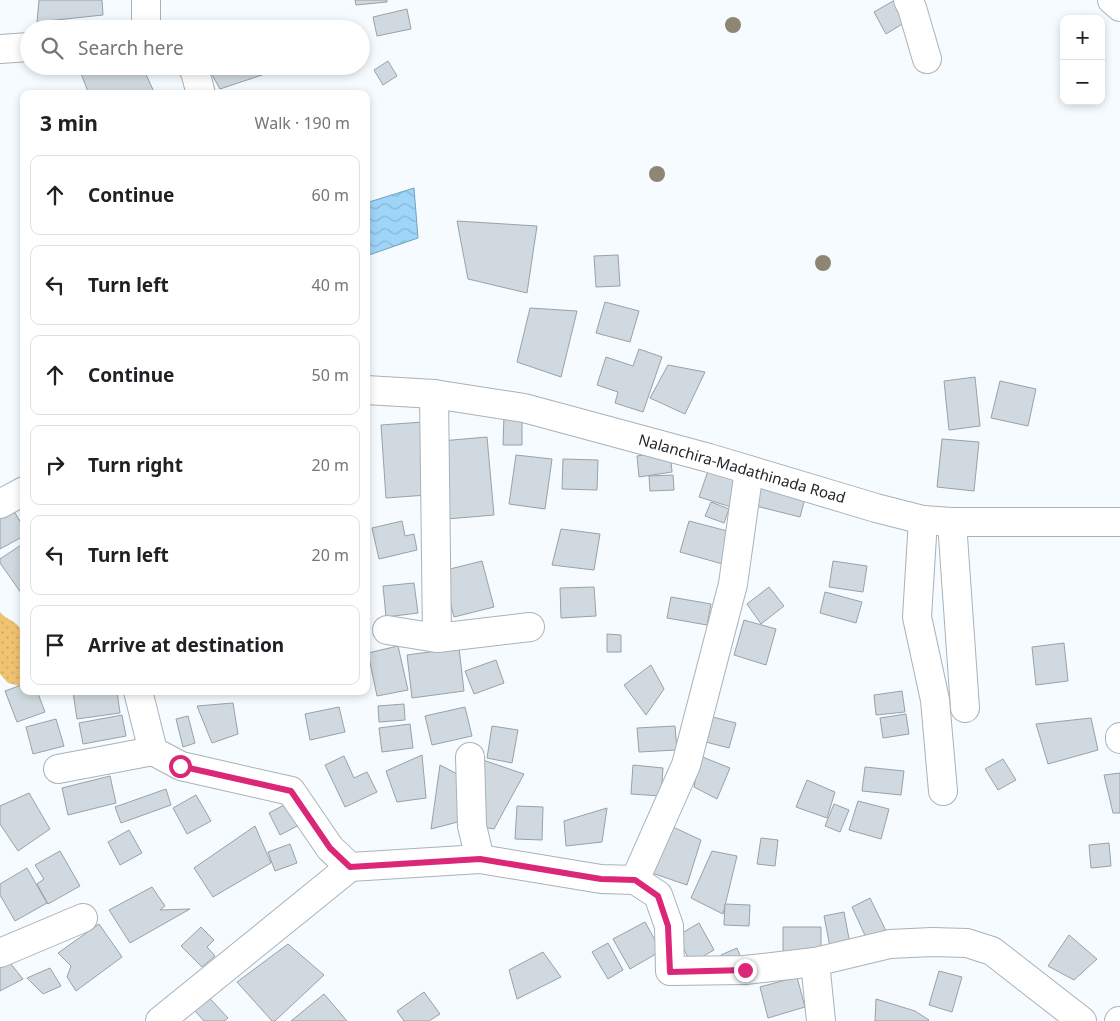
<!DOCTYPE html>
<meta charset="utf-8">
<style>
:root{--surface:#fff;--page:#f2f2f2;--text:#202124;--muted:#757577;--line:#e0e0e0}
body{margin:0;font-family:"Noto Sans",sans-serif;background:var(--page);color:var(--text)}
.controls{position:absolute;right:15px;top:15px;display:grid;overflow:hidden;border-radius:10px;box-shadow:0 2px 8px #0003}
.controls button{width:45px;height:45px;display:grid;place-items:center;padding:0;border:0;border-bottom:1px solid var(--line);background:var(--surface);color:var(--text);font:25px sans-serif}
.stop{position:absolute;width:15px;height:15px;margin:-11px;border:4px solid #db2777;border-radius:50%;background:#fff}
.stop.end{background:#db2777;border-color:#fff;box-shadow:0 1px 5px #0008}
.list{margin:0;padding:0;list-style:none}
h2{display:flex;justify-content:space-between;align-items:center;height:65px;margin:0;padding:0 20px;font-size:21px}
h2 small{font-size:16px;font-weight:400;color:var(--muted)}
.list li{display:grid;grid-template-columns:32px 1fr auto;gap:15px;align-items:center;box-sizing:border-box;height:80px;margin:0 10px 10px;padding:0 10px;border:1px solid var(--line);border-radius:10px}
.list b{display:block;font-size:19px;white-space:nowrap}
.list em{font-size:16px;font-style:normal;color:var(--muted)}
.icon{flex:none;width:28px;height:28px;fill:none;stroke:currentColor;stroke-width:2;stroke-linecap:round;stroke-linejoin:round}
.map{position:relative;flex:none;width:1120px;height:1021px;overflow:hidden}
.search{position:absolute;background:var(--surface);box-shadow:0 2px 8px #0003;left:20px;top:20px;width:350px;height:55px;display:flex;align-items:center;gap:12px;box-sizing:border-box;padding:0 18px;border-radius:28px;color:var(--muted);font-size:19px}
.panel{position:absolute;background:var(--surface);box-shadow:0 2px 8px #0003;left:20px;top:90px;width:350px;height:605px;border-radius:10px}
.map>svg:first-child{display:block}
.grass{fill:url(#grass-dots)}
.water{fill:url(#water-waves);stroke:#78a0ba}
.building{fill:#cfd9df;stroke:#98a2a8}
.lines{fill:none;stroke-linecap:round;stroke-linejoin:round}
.minor-casing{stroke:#a9b2b9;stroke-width:30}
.minor{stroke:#fff;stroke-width:28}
.tree{fill:#8e8673}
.route{stroke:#db2777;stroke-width:6}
.labels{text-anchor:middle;stroke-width:4;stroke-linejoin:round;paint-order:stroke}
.street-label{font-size:15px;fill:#212528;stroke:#fff}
</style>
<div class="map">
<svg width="1120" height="1021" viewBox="0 0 1120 1021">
<defs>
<pattern id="grass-dots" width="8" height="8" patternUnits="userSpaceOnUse" patternTransform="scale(1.25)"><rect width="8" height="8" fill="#f0c372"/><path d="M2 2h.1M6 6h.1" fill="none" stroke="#cea763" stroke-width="1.8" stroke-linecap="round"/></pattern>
<pattern id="water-waves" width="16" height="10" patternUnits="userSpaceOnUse" patternTransform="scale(1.25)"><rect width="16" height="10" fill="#9ed5f8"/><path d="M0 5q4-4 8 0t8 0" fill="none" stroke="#88b7d5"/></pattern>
</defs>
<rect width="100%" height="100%" fill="#f5fbff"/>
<path class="grass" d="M0 612C5 619 14 620 19 627 28 639 24 671 24 687L8 683 0 674Z"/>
<path class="water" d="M414 188 418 238 366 256V203Z"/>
<g class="building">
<path d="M39 0H102L103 15 37 22Z"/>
<path d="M355 0H387V2L356 5Z"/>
<path d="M895 0 907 21 886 34 874 12Z"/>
<path d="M407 9 411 29 377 36 373 17Z"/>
<path d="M273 24 276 29H258Z"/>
<path d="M388 61 397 76 383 85 374 70Z"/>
<path d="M78 66H142L155 94H89Z"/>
<path d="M207 66H289L220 89Z"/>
<path d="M457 221 537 226 527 293 468 279Z"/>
<path d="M618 255 620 286 596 287 594 256Z"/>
<path d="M605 302 639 311 630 342 596 333Z"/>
<path d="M530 308 577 311 561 377 517 362Z"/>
<path d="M639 349 662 357 643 412 615 403 618 392 597 385 606 357 633 366Z"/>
<path d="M668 365 705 372 685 414 650 398Z"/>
<path d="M975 377 980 426 949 430 944 381Z"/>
<path d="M1000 381 1036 389 1028 426 991 418Z"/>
<path d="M366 401H368L367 441H366Z"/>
<path d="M504 415H522V445H503Z"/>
<path d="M423 422 427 495 386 498 381 425Z"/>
<path d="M487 437 494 515 447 519 441 441Z"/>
<path d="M942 439 979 442 974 491 937 487Z"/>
<path d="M670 451 672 472 639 477 637 456Z"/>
<path d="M516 455 552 459 545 509 509 504Z"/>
<path d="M563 459 598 460 597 490 562 489Z"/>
<path d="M709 468 740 478 731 507 699 497Z"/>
<path d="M673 475 674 490 650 491 649 476Z"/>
<path d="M763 480 807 491 800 517 756 506Z"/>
<path d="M711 502 729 509 724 523 705 516Z"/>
<path d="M9 503 24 528V536L0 549V508Z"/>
<path d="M402 521 405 536 414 534 417 550 379 559 372 528Z"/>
<path d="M689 521 735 533 726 565 680 552Z"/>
<path d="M561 529 600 534 594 570 552 565Z"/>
<path d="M24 543V597L0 563V559Z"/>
<path d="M482 561 494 607 454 617 442 571Z"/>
<path d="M833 561 867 566 863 592 829 587Z"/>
<path d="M414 583 418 613 386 617 383 586Z"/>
<path d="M594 587 596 616 561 618 560 588Z"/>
<path d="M769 587 784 606 761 624 747 604Z"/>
<path d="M825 592 862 602 856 623 820 613Z"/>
<path d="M671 597 711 604 707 625 667 618Z"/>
<path d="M744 620 776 629 766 665 734 655Z"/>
<path d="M607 634 621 635V652H607Z"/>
<path d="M1064 643 1068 681 1036 685 1032 647Z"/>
<path d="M398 646 408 690 377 696 368 653Z"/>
<path d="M459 648 464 691 412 698 407 655Z"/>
<path d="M496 660 504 683 474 694 465 671Z"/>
<path d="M651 665 664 689 646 715 624 685Z"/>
<path d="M24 684V691H37L45 712 17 722 5 691Z"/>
<path d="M80 691H117L120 713 77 719 73 692Z"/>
<path d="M902 691 905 712 876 715 874 695Z"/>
<path d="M233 703 238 734 212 743 197 706Z"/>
<path d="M404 704 405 720 379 722 378 706Z"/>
<path d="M339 707 345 732 310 740 305 714Z"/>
<path d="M465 707 472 736 432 745 425 716Z"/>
<path d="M906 714 909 734 883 738 880 718Z"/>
<path d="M122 715 126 736 83 744 79 723Z"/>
<path d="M188 716 195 743 183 747 176 719Z"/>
<path d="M709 716 736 723 729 748 702 741Z"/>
<path d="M1091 718 1098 750 1048 764 1036 724Z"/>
<path d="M56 719 64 746 33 754 26 727Z"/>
<path d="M410 724 413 748 382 752 379 728Z"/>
<path d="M492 726 518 730 512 763 487 758Z"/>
<path d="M675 726 677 750 639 752 637 728Z"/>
<path d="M422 755 426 798 397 802 386 771Z"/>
<path d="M344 756 354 778 367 772 377 792 345 807 325 765Z"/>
<path d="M700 756 730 768 717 799 694 787Z"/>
<path d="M480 759 524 774 494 829 477 826Z"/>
<path d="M1003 759 1016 780 998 790 985 769Z"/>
<path d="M440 765 461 776 469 819 431 829Z"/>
<path d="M633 765 663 768 661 796 631 794Z"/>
<path d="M865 767 904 771 901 795 862 791Z"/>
<path d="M1120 773V813H1113L1104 775Z"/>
<path d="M110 776 116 803 68 815 62 788Z"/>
<path d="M807 780 835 792 827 818 796 807Z"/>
<path d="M166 789 171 805 121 823 115 807Z"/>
<path d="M29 793 50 829 18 851 0 824V806Z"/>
<path d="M196 795 211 821 187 834 173 808Z"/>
<path d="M858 801 889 809 881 839 849 830Z"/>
<path d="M288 803 299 825 280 835 269 813Z"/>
<path d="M834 804 849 810 840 832 825 826Z"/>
<path d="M517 806 543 807 542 840 515 839Z"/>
<path d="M607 808 602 842 566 846 564 821Z"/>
<path d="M255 826 271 863 213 897 194 868Z"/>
<path d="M673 827 701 840 687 885 652 873Z"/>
<path d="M129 830 142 853 120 865 108 842Z"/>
<path d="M761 838 778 840 775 866 757 864Z"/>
<path d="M1109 843 1111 866 1091 868 1089 845Z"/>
<path d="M290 844 297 863 275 871 268 852Z"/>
<path d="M60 851 80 886 48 904 37 884 44 879 35 865Z"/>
<path d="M712 851 737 856 723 914 691 898Z"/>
<path d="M27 868 47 903 15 921 0 895V884Z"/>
<path d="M152 887 165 906 160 910 190 909 130 943 109 910Z"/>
<path d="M870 898 887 933 868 942 852 907Z"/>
<path d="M725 904 750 905 749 926 724 925Z"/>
<path d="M844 912 850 944 831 952 824 916Z"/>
<path d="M645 922 661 951 630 969 613 939Z"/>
<path d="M699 923 714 950 691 963 677 936Z"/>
<path d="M99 924 122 957 76 991 67 977 71 966 58 953Z"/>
<path d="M201 927 214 940 207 947 215 956 202 967 181 946Z"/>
<path d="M783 927H821V952L783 953Z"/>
<path d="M1069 935 1097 959 1074 980 1048 966Z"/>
<path d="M608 943 623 970 608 979 592 952Z"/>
<path d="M288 944 324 975 275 1021H272L237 982Z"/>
<path d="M737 948 741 958 725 965 721 955Z"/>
<path d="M543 952 561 977 517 999 509 970Z"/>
<path d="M6 958 23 979 0 991V962Z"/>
<path d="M50 968 61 986 43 994 27 978Z"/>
<path d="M939 971 962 977 952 1012 929 1005Z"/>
<path d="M797 977 805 1007 768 1018 760 987Z"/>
<path d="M203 991 228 1018 224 1021H204L189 1004Z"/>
<path d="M424 992 440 1014 429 1021H404L397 1011Z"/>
<path d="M324 994 347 1021H291Z"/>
<path d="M876 999 915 1011 929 1020 928 1021H875Z"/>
</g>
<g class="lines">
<defs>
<g id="minor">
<path d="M146 0V29"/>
<path d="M908 0 912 8 927 59"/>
<path d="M1112 0 1120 7"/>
<path d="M0 49 29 47"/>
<path d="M191 66 194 68 201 94"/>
<path d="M366 390 434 394 524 408 709 458 876 508 923 520 952 522H1120"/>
<path d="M434 394 437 638"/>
<path d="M0 504 24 491"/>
<path d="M923 520 917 617 935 700 943 791"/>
<path d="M952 522 965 708"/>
<path d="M387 630 437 638 530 627"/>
<path d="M138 691 153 751 181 766 291 791 330 848 350 867 480 859 601 879 635 880 658 895 669 926 670 971 745 970 815 962 890 944 932 942 967 943 992 951 1082 1021"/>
<path d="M1120 739V737"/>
<path d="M470 757 472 826 480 859"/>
<path d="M58 769 153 751"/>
<path d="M635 880 686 765 733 584 749 470"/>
<path d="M0 953 83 918"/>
<path d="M815 962 821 1021"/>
<path d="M160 1021 350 867"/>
<path d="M1119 1021H1120"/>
</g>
</defs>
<use href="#minor" class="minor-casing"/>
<use href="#minor" class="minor"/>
</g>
<g class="tree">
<circle cx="733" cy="25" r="8"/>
<circle cx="657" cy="174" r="8"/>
<circle cx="823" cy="263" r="8"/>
</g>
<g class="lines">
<path class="route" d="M180 766 291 791 330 848 350 867 480 859 601 879 635 880 658 896 668 926 670 972 745 970"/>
</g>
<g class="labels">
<g class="street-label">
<text transform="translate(742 469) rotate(16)" y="5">Nalanchira-Madathinada Road</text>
</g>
</g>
</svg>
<div class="controls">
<button>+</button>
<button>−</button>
</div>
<div class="stop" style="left:180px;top:766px"></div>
<div class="stop end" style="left:745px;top:970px"></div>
<div class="search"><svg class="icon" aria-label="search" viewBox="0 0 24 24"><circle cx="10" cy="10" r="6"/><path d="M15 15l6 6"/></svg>Search here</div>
<section class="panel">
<h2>3 min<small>Walk · 190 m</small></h2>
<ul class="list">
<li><svg class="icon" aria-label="ahead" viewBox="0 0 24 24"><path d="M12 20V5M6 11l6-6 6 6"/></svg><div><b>Continue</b></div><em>60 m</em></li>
<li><svg class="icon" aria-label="left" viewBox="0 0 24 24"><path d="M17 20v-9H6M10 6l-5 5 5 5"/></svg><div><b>Turn left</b></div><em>40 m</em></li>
<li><svg class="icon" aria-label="ahead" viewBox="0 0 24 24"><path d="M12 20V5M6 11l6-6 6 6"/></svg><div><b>Continue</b></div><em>50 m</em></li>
<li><svg class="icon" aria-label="right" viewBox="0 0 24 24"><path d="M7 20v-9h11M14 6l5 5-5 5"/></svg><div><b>Turn right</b></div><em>20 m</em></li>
<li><svg class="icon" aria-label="left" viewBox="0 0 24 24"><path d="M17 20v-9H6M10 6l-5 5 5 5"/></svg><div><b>Turn left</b></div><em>20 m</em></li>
<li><svg class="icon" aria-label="arrive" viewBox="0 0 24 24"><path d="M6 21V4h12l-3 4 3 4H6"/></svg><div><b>Arrive at destination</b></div></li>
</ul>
</section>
</div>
